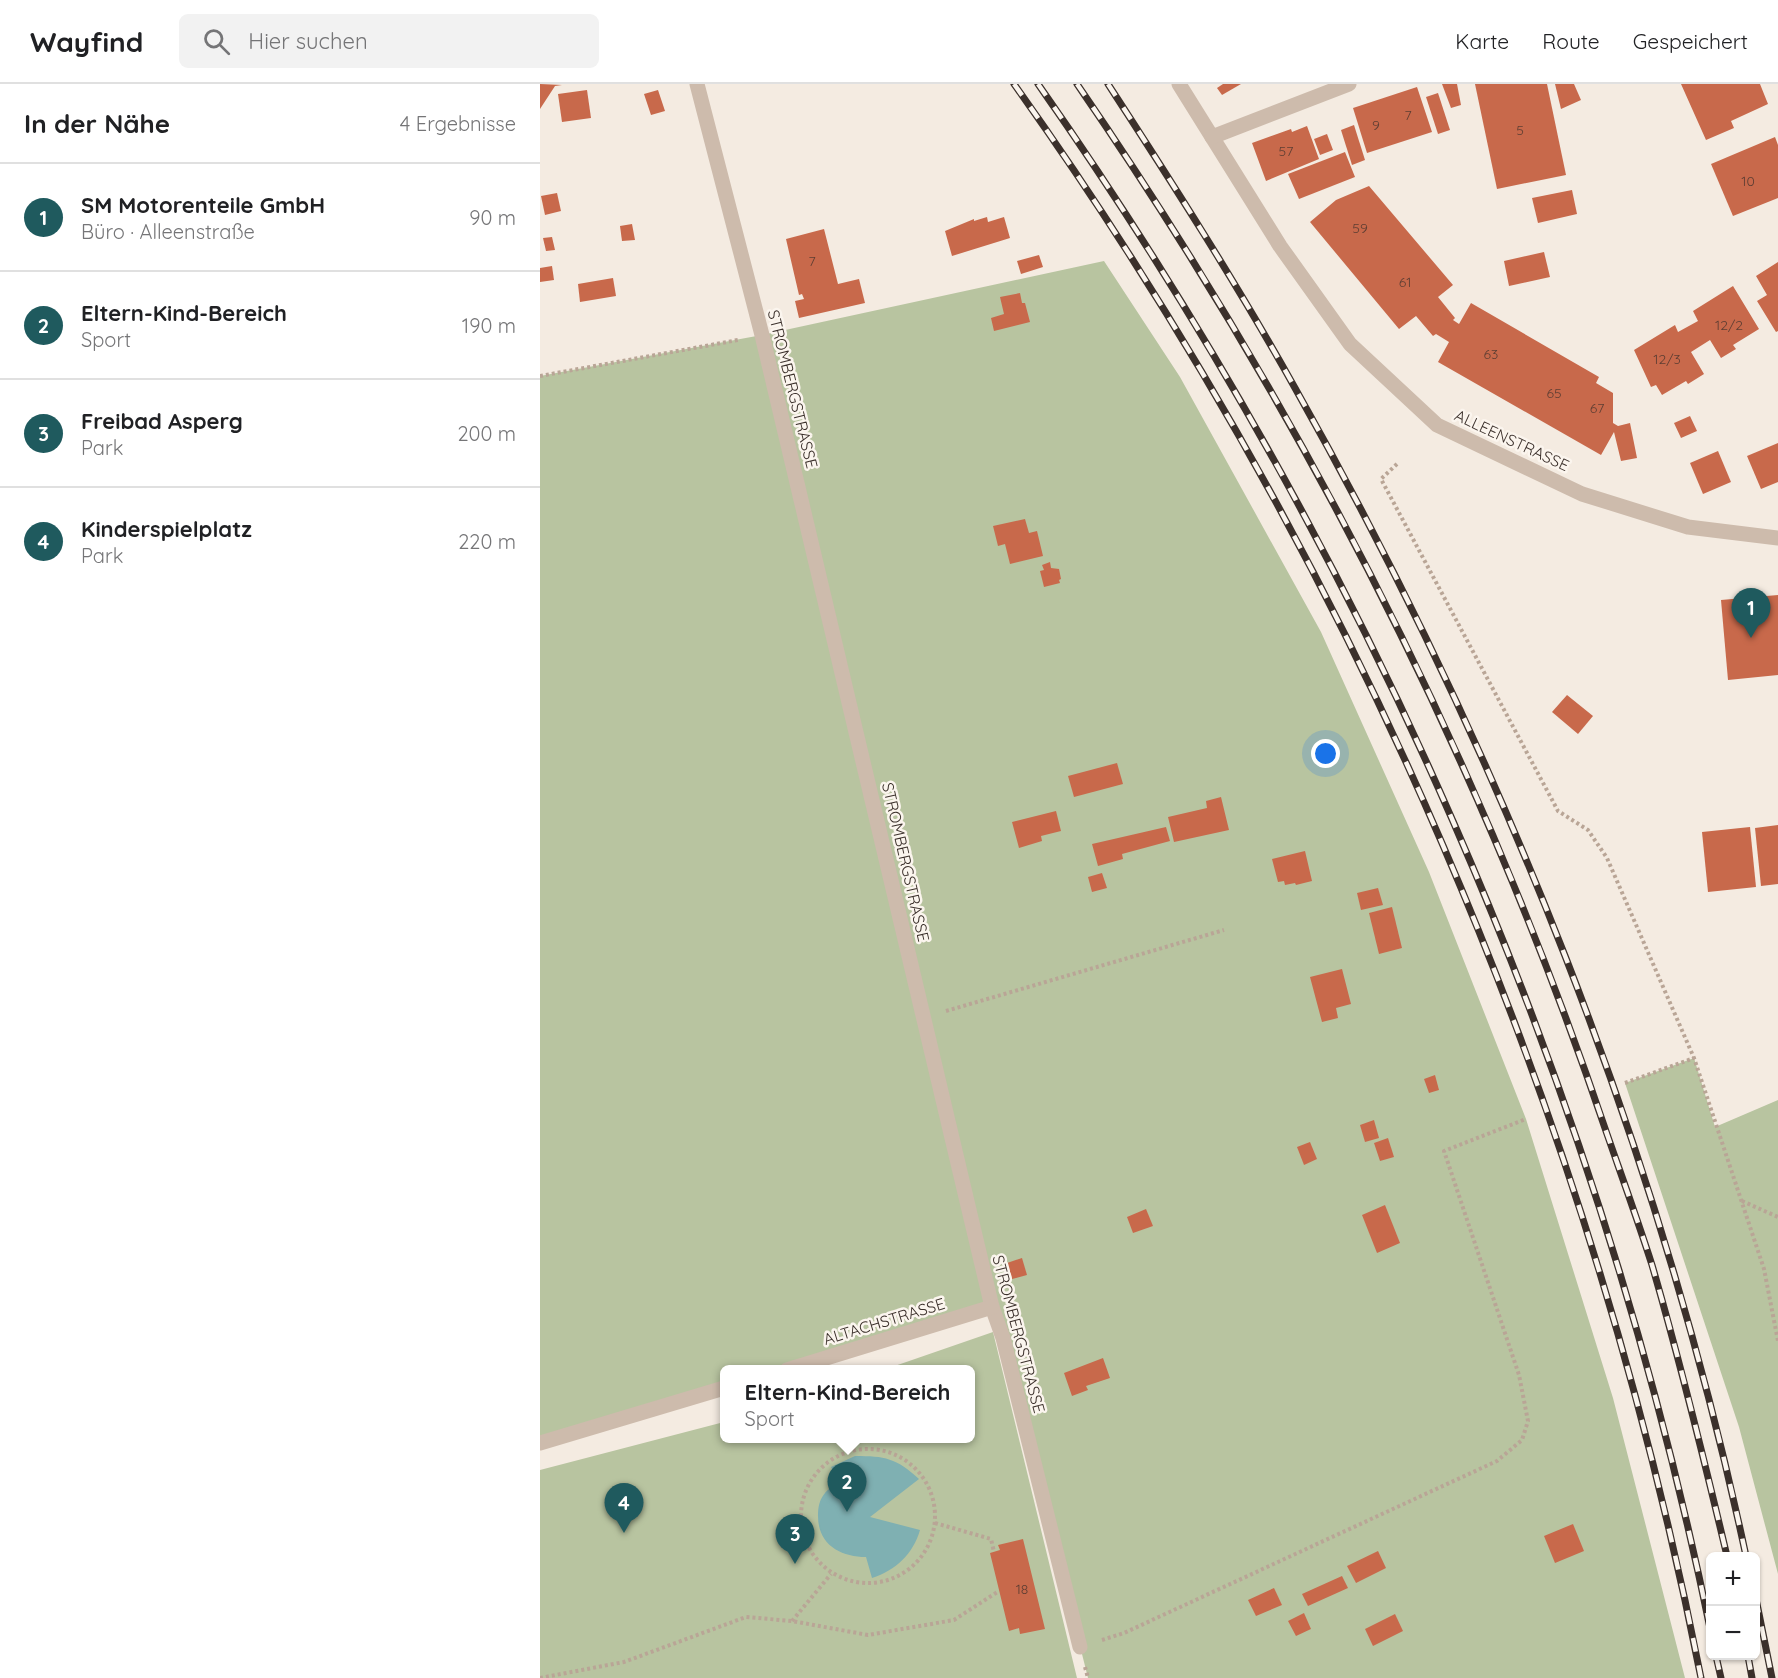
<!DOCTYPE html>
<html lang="de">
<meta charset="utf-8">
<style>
:root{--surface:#fff;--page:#f2f2f2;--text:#202124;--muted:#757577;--line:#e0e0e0;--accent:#1f5a5e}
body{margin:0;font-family:Quicksand,sans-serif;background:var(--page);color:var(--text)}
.controls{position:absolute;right:18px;bottom:18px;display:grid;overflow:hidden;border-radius:9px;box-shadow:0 2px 4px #0004}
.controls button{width:54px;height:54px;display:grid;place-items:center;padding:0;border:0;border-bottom:2px solid var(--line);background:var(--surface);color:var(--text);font:30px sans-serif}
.you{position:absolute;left:786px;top:670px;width:21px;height:21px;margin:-15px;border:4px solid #fff;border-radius:50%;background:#1a73e8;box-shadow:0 0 0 9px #1a73e833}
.badge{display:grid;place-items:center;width:39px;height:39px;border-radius:50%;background:var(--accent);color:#fff;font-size:20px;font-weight:700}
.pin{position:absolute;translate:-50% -50px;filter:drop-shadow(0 2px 3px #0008)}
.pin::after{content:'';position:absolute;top:32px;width:21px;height:18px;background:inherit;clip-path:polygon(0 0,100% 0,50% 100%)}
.popup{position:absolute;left:180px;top:1281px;width:255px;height:78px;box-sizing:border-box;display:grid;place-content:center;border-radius:9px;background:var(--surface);filter:drop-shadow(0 2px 4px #0005);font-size:20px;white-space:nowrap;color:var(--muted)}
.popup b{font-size:22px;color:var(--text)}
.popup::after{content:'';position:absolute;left:50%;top:100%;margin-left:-12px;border:12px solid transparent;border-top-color:var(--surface)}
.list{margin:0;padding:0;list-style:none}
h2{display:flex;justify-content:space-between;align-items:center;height:78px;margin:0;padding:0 24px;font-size:26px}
h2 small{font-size:20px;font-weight:400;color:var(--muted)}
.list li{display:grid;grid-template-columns:39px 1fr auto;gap:18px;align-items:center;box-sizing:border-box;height:108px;padding:0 24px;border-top:2px solid var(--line)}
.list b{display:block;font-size:22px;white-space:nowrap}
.list p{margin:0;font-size:20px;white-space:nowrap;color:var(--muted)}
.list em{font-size:20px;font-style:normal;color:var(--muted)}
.icon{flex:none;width:33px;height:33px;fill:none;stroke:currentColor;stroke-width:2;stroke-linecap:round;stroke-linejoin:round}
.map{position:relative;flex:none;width:1238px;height:1594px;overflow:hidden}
header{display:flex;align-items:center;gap:36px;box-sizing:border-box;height:84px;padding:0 30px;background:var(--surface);border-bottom:2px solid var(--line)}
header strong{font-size:28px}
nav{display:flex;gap:33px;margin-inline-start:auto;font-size:21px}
.search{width:420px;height:54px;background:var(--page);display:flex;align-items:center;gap:15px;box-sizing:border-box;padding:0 21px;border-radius:9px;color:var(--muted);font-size:22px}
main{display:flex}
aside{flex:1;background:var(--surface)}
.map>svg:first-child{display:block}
.green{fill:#b8c4a0}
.water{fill:#7fb0b2}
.building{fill:#c8694b}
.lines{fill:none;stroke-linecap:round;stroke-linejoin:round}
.path{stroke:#b9a596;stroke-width:4;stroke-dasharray:3 3;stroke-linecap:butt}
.minor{stroke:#cdbbac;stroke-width:15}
.rail-casing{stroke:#3b302b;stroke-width:7}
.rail{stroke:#fbf5ee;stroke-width:4.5;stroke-dasharray:14;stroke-linecap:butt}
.labels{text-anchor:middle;stroke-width:5;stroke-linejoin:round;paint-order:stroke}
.number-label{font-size:14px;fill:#5e3e33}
.street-label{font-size:16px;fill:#3b302b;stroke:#fbf5ee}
</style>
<header>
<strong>Wayfind</strong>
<div class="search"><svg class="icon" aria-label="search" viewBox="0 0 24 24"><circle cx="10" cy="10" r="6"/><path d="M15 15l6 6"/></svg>Hier suchen</div>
<nav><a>Karte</a><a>Route</a><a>Gespeichert</a></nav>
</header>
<main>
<aside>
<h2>In der Nähe<small>4 Ergebnisse</small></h2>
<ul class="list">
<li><span class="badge">1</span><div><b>SM Motorenteile GmbH</b><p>Büro · Alleenstraße</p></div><em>90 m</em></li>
<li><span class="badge">2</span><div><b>Eltern-Kind-Bereich</b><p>Sport</p></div><em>190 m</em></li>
<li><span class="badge">3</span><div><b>Freibad Asperg</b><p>Park</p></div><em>200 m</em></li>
<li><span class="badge">4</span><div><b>Kinderspielplatz</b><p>Park</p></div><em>220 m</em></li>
</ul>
</aside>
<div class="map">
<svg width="1238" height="1594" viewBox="0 0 1238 1594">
<rect width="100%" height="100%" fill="#f4ebe1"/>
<g class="green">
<path d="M564 177 640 293 781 548 889 788 986 1035 1073 1314 1145 1594H548L463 1254 452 1223 247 1285 184 1286V1304L0 1359V292L222 251Z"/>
<path d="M1154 974 1175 1043 1238 1016V1490L1199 1343 1085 999Z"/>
<path d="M453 1248 537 1594H0V1386L184 1338V1354H430V1286L346 1285Z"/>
</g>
<path class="water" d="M315 1372C345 1372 356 1374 379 1395L330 1433 380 1446C373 1470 356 1486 332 1494L326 1473C301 1473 278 1461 278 1432 278 1424 279 1416 285 1409 288 1405 295 1401 299 1397L291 1383Z"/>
<g class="building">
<path d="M0 0 22 1 15 2 0 25Z"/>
<path d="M683 0H701L682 11 677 4Z"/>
<path d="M902 0H917L921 21 911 24Z"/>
<path d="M935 0H1007L1026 91 957 105Z"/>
<path d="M1015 0H1034L1041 16 1021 25Z"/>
<path d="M1141 0H1220L1228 20 1191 37 1194 44 1166 56Z"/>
<path d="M877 3 892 48 827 69 813 24Z"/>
<path d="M47 6 51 34 22 38 18 10Z"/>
<path d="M118 6 125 27 111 31 104 10Z"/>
<path d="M898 9 910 46 898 50 886 13Z"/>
<path d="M814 41 825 76 812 81 801 46Z"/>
<path d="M767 42 779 75 726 97 712 59 751 45 752 48Z"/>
<path d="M787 50 793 66 780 71 774 55Z"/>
<path d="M1235 53 1238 61V114L1193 132 1171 80Z"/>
<path d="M805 68 815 93 759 115 748 90Z"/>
<path d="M829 102 913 201 898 213 915 234 913 236 919 240 931 219 1059 293 1056 299 1073 309V339L1078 342 1090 339 1097 374 1081 377 1074 348 1061 371 898 278 909 258 896 250 893 252 876 232 859 245 770 138 796 116Z"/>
<path d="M1032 106 1037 130 998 139 992 114Z"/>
<path d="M17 109 21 127 5 131 1 112Z"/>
<path d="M447 133 448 138 464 133 470 154 412 172 405 147 434 135V137Z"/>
<path d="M92 140 95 156 82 157 80 142Z"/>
<path d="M284 145 298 200 319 195 325 219 259 234 255 217 264 215 262 210 259 211 246 155Z"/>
<path d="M12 153 15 166 6 167 3 154Z"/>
<path d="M1004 168 1010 193 969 202 964 177Z"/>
<path d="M499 171 503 183 481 190 477 177Z"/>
<path d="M1238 178V247L1236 248 1217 217 1227 211 1216 192Z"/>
<path d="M12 182 14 196 0 198V184Z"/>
<path d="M73 194 76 212 40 218 38 200Z"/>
<path d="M1193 202 1219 245 1193 261 1196 265 1181 274 1170 256 1151 268 1164 290 1148 300 1146 297 1122 311 1116 301 1111 303 1094 266 1135 241 1138 248 1158 237 1153 227Z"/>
<path d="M480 209 482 219H485L490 238 454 247 451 234 464 230 460 213Z"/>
<path d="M1150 332 1157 347 1141 354 1134 339Z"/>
<path d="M1238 359V398L1221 405 1207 372Z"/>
<path d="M1178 367 1191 398 1163 410 1150 379Z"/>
<path d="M485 435 489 449 497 447 503 472 470 480 465 460 458 462 453 442Z"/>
<path d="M510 478 511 484 519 485 521 495 519 496 520 499 504 503 500 487 504 486 502 481Z"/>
<path d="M1238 511V591L1188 596 1181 516Z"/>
<path d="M1027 611 1053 632 1038 650 1012 628Z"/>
<path d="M577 679 583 700 534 713 528 692Z"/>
<path d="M681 713 689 746 634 758 628 733 667 724 666 717Z"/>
<path d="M516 727 521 747 501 752 502 757 479 764 472 738Z"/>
<path d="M1238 741V800L1221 802 1215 744Z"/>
<path d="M626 743 630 757 582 770 583 775 558 782 552 760Z"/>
<path d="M1210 743 1216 803 1168 808 1162 748Z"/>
<path d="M765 767 772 797 756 801 755 799 745 801 744 797 738 798 732 775Z"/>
<path d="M562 789 567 804 552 808 548 793Z"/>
<path d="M838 804 843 821 821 826 817 809Z"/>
<path d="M852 823 862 864 839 870 829 829Z"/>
<path d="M802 885 811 920 796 924 798 934 782 938 770 893Z"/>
<path d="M895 991 899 1006 889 1009 884 995Z"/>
<path d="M834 1036 839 1054 825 1058 820 1041Z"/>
<path d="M848 1054 854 1073 840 1077 834 1059Z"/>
<path d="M770 1058 777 1075 764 1081 757 1063Z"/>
<path d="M845 1121 860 1159 837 1169 822 1131Z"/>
<path d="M606 1125 613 1142 593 1149 587 1133Z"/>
<path d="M482 1174 487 1191 472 1195 467 1179Z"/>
<path d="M563 1274 570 1294 546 1302 548 1306 532 1312 524 1289Z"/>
<path d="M1033 1440 1044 1467 1015 1479 1004 1452Z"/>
<path d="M483 1455 505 1545 480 1550 479 1544 469 1547 450 1469 460 1466 458 1461Z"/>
<path d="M838 1467 846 1484 816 1499 807 1482Z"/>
<path d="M802 1492 808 1504 768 1522 762 1510Z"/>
<path d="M734 1504 742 1521 716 1532 708 1516Z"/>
<path d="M764 1529 771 1545 756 1552 748 1537Z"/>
<path d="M855 1530 863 1547 833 1562 825 1545Z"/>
</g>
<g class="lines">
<g class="path">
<path d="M0 292 198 256"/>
<path d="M857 380 841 395 1018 727 1048 746 1067 774 1154 974 1224 1185 1238 1257"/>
<path d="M406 927 684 846"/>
<path d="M1085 999 1154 974"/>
<path d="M1202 1117 1238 1133"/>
<circle cx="328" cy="1432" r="67"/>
<path d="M395 1439 451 1455 454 1468"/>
<path d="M252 1537 291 1490"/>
<path d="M562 1556 584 1549 957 1377 982 1356 988 1337 979 1291 904 1067 986 1035"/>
<path d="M545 1583 548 1594"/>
<path d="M0 1594 84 1578 206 1533 252 1537 328 1551 414 1536 459 1507"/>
</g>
<g class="minor">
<path d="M157 0 222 251 452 1223 463 1254 540 1563"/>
<path d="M639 0 740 162 810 260 897 341 1042 410 1148 443 1238 454"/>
<path d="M672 53 809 0"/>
<path d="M247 1286 452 1223"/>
<path d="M0 1359 184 1304"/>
</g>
<defs>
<g id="rail">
<path d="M474 0C813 475 1049 1022 1161 1594"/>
<path d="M498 0C823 463 1056 989 1170 1544"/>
<path d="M537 0C762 327 940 674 1067 1050 1082 1093 1098 1137 1112 1181 1140 1277 1164 1375 1187 1472"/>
<path d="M568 0C633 100 697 200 755 304 960 668 1119 1063 1206 1472"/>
<path d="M1216 1515 1232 1594"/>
<path d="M1176 1572 1181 1594"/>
<path d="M1208 1572 1212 1594"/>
</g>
</defs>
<use href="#rail" class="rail-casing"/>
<use href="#rail" class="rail"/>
</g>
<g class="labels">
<g class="number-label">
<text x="868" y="36">7</text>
<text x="836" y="46">9</text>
<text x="980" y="51">5</text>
<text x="746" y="72">57</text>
<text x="1208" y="102">10</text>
<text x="820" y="149">59</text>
<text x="272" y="182">7</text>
<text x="865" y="203">61</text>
<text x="1189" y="246">12/2</text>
<text x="951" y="275">63</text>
<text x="1127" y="280">12/3</text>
<text x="1014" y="314">65</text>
<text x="1057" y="329">67</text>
<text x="482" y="1510">18</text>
</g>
<g class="street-label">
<text transform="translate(253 305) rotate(76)" y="6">STROMBERGSTRASSE</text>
<text transform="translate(972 356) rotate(25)" y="6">ALLEENSTRASSE</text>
<text transform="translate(366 778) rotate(77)" y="6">STROMBERGSTRASSE</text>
<text transform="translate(344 1237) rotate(-17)" y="6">ALTACHSTRASSE</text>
<text transform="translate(479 1250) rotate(75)" y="6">STROMBERGSTRASSE</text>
</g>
</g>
</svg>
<div class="controls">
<button>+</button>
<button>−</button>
</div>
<div class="you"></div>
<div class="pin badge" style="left:1211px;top:554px">1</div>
<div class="pin badge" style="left:307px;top:1428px">2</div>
<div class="popup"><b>Eltern-Kind-Bereich</b>Sport</div>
<div class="pin badge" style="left:255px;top:1480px">3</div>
<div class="pin badge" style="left:84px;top:1449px">4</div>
</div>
</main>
